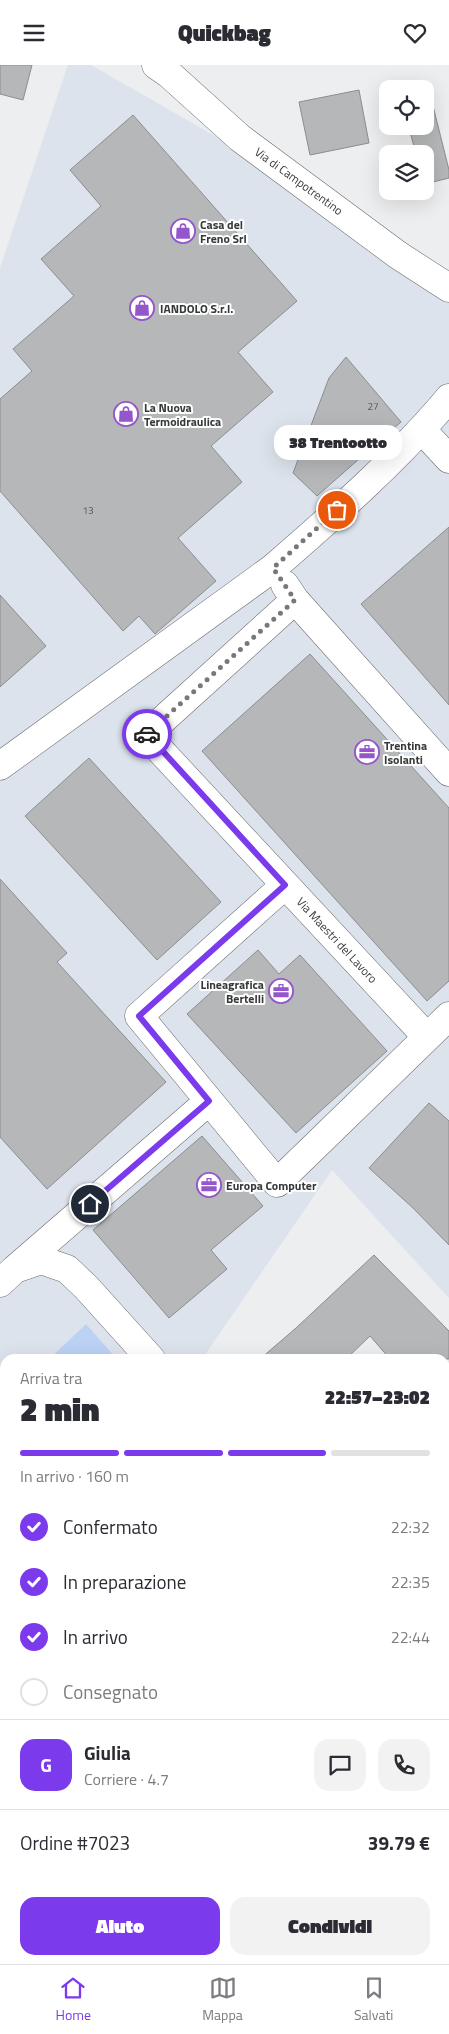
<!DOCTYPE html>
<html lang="it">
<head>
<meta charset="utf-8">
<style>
	:root { --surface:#fff; --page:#f2f2f3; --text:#2b2b33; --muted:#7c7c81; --line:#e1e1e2; --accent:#7c3aed }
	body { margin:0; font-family:"Titillium Web",sans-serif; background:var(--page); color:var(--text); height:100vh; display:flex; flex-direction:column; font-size:19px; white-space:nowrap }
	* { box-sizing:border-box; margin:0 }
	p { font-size:16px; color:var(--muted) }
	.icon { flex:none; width:28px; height:28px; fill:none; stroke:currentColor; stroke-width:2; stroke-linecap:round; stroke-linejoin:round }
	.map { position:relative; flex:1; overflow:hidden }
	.drawer { position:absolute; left:0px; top:1289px; width:450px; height:611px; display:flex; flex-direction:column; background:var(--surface); border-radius:15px 15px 0 0; box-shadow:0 5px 20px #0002 }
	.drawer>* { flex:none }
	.buttons { position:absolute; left:379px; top:15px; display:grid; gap:10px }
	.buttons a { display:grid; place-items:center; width:55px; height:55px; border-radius:10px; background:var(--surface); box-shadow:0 5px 20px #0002; font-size:25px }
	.pin { position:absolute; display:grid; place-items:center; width:42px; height:42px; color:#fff; margin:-21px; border:2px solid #fff; border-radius:50%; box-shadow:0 1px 5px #0007 }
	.courier { position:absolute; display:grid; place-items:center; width:50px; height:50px; margin:-25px; border:4px solid #7c3aed; border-radius:50%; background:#fff; color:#222; box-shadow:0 1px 6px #0007 }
	.bubble { position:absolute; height:35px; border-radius:15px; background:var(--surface); box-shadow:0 5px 20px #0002; font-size:16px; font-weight:800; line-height:35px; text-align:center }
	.summary em { font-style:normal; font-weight:800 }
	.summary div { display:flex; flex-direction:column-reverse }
	.summary { display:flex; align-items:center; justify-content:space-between; height:85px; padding:0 20px }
	h1 { font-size:32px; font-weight:800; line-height:38px }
	.bar { display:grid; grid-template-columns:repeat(4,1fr); gap:8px 5px; align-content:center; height:60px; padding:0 20px }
	.bar i { height:6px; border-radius:4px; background:var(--line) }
	.bar .on { background:var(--accent) }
	.bar p { grid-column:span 4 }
	.line { display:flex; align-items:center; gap:12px; padding:0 20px; border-top:1px solid var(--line) }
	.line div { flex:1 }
	.round { display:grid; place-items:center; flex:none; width:52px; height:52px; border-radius:15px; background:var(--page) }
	ol { padding:0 20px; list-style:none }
	li { display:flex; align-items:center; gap:15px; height:55px }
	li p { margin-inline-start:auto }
	li .icon { padding:5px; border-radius:50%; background:var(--accent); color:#fff; stroke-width:4 }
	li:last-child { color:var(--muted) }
	li i { width:28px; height:28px; border:2px solid var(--line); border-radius:50% }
	.button { display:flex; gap:10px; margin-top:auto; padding:10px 20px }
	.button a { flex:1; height:58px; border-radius:15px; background:var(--accent); color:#fff; font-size:20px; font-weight:800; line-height:58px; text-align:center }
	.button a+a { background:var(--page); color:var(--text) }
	header { display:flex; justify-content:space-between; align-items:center; height:65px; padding:0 20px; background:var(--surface); font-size:22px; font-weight:800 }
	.dock { display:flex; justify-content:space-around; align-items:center; height:70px; border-top:1px solid var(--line); background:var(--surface); font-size:14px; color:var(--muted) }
	.dock a { display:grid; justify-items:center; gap:2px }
	.dock .on { color:var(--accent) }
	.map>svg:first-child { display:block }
	.built { fill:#dde3ec }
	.green { fill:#bbd2f5 }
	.building { fill:#b5b7b9; stroke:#8c8d8f }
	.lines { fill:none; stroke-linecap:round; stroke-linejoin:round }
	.minor-casing { stroke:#696b6d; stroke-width:29 }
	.path { stroke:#9d9ea0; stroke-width:3; stroke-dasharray:4 4; stroke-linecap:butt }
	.minor { stroke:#fff; stroke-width:28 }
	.done { stroke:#767879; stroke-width:5; stroke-dasharray:0 9 }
	.route { stroke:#7c3aed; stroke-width:6 }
	.labels { text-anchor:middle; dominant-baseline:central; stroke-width:4; stroke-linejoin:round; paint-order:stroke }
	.number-label { font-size:10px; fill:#565859 }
	.street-label { font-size:12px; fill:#373839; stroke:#fff }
	.poi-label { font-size:12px; font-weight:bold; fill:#373839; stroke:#fff; text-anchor:start }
</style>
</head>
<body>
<header><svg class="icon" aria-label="menu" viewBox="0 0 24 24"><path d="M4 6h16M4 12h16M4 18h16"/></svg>Quickbag<svg class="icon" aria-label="heart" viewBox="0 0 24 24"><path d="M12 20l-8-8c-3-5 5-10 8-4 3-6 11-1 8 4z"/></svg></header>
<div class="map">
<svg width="449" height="1899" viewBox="0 0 449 1899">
	<rect width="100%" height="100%" fill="#eceef0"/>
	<path class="built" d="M68,0H91L449,205V1233L332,1105L202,1294H117L86,1259L49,1294H5V1336L0,1341V203Z
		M0,1509L5,1514V1895H383L384,1899H0Z"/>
	<path class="green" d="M86,1259L117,1294H49Z
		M5,1336V1514L0,1509V1341Z
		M279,1895H332L334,1899H277Z"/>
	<path class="building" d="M0,0H32L23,35L0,29Z
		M359,25L369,78L310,90L299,37Z
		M433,41L449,105V113L425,119V89H416L409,63L425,61V42Z
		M133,50L297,236L238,287L273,327L211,381L242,417L178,473L216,516L155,569L139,551L123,566L0,426V334L32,306L13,284L74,231L41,194L101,141L70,105Z
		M346,292L401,357L317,431L293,408L329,313Z
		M449,462V640L361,539Z
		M0,530L46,581L0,622Z
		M310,589L449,743V916L427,936L202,686Z
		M89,693L221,837L157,895L25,751Z
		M0,814L67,888L57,897L166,1017L47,1124L0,1072Z
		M258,885L279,909L300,890L387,986L296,1068L187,949Z
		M429,1038L449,1056V1180L413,1143L369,1103Z
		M202,1071L263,1141L211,1185L227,1204L169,1253L93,1165Z
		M374,1190L449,1266V1294H390L370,1271L346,1294H260L296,1263Z"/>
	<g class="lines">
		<defs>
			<path id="minor" d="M156,0L169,9L240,73L398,190L449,223
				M422,365L449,394
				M285,520L295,535L449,707
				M295,535L146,670L426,971
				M0,701L273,503C334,450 397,395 449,333
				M285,820L139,951L277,1118L449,951
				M15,1204L209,1036
				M0,1218L15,1204L41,1195L67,1204L86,1222L151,1294
				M0,1558L5,1564
				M445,1621L449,1626
				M445,1778L449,1774
				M358,1895L359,1899
				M251,1899L252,1895"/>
		</defs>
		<use href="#minor" class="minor-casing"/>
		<path class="path" d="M0,1404L5,1397
			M0,1472L5,1478
			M0,1596L5,1602
			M215,1899L216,1895"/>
		<use href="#minor" class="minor"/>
	</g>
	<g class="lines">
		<path class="done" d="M147,669L295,535L273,503L337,445"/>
		<path class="route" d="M90,1139L209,1036L139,951L285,820L147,669"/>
	</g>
	<defs>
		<symbol id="shop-ring" viewBox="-11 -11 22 22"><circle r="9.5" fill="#fff" stroke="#9556cb" stroke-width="1.5"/><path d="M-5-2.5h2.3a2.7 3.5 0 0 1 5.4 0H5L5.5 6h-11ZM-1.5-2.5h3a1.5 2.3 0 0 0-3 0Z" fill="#9556cb"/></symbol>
		<symbol id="office-ring" viewBox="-11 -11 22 22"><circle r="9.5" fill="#fff" stroke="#9556cb" stroke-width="1.5"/><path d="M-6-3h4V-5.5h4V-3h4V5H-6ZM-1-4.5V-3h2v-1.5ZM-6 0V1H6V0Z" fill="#9556cb"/></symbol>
	</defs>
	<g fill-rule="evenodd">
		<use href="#shop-ring" x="169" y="152" width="28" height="28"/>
		<use href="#shop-ring" x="128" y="229" width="28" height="28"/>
		<use href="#shop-ring" x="112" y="335" width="28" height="28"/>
		<use href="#office-ring" x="353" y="673" width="28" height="28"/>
		<use href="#office-ring" x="267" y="912" width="28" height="28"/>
		<use href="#office-ring" x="195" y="1106" width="28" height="28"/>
	</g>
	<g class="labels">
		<g class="number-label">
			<text x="373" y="341">27</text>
			<text x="88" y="445">13</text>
		</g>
		<g class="street-label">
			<text transform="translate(299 116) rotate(36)">Via di Campotrentino</text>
			<text transform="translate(337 875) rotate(47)">Via Maestri del Lavoro</text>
		</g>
		<g class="poi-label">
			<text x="200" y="159">Casa del<tspan x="200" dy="14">Freno Srl</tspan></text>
			<text x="160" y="243">IANDOLO S.r.l.</text>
			<text x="144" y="342">La Nuova<tspan x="144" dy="14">Termoidraulica</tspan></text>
			<text x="384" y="680">Trentina<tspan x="384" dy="14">Isolanti</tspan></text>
			<text x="264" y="919" text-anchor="end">Lineagrafica<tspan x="264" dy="14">Bertelli</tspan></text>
			<text x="226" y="1120">Europa Computer</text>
		</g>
	</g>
</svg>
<div class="buttons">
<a><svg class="icon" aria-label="locate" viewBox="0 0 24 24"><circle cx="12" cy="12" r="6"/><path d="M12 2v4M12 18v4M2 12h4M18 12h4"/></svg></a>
<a><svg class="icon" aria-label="layers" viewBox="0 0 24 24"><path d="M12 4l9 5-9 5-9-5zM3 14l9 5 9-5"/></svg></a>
</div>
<div class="pin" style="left:337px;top:445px;background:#ea580c"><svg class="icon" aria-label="bag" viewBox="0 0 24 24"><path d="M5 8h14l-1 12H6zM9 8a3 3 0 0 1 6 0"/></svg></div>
<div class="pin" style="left:90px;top:1139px;background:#1f2937"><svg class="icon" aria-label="home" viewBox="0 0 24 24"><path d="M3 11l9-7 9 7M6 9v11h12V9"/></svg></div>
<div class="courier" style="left:147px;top:669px"><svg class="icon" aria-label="car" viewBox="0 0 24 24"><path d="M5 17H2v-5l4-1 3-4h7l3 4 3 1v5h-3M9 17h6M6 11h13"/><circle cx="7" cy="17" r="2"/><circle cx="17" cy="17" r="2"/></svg></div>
<div class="bubble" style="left:274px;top:360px;width:128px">38 Trentootto</div>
<section class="drawer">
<div class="summary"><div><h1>2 min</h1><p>Arriva tra</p></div><em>22:57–23:02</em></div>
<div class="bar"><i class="on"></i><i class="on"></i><i class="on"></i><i></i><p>In arrivo · 160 m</p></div>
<ol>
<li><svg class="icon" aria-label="check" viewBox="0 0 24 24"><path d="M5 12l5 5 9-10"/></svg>Confermato<p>22:32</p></li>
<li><svg class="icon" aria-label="check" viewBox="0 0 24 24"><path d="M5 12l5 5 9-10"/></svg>In preparazione<p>22:35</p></li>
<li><svg class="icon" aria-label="check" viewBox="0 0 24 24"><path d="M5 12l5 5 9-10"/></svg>In arrivo<p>22:44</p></li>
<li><i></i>Consegnato</li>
</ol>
<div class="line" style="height:90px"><b class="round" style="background:var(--accent);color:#fff">G</b><div><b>Giulia</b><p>Corriere · 4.7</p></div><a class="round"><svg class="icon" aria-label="chat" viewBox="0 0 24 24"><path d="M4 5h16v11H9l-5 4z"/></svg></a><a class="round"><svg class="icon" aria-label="phone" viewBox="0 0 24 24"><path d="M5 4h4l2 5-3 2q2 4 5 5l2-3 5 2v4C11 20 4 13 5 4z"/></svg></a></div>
<div class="line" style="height:65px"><div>Ordine #7023</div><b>39.79 €</b></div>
<div class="button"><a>Aiuto</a><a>Condividi</a></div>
</section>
</div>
<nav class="dock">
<a class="on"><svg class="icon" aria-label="home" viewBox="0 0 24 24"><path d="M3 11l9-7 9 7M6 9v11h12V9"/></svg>Home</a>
<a><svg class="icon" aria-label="map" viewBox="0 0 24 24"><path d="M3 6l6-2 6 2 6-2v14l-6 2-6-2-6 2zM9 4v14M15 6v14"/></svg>Mappa</a>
<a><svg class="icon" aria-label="saved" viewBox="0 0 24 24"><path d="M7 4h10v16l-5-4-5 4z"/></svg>Salvati</a>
</nav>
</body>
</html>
